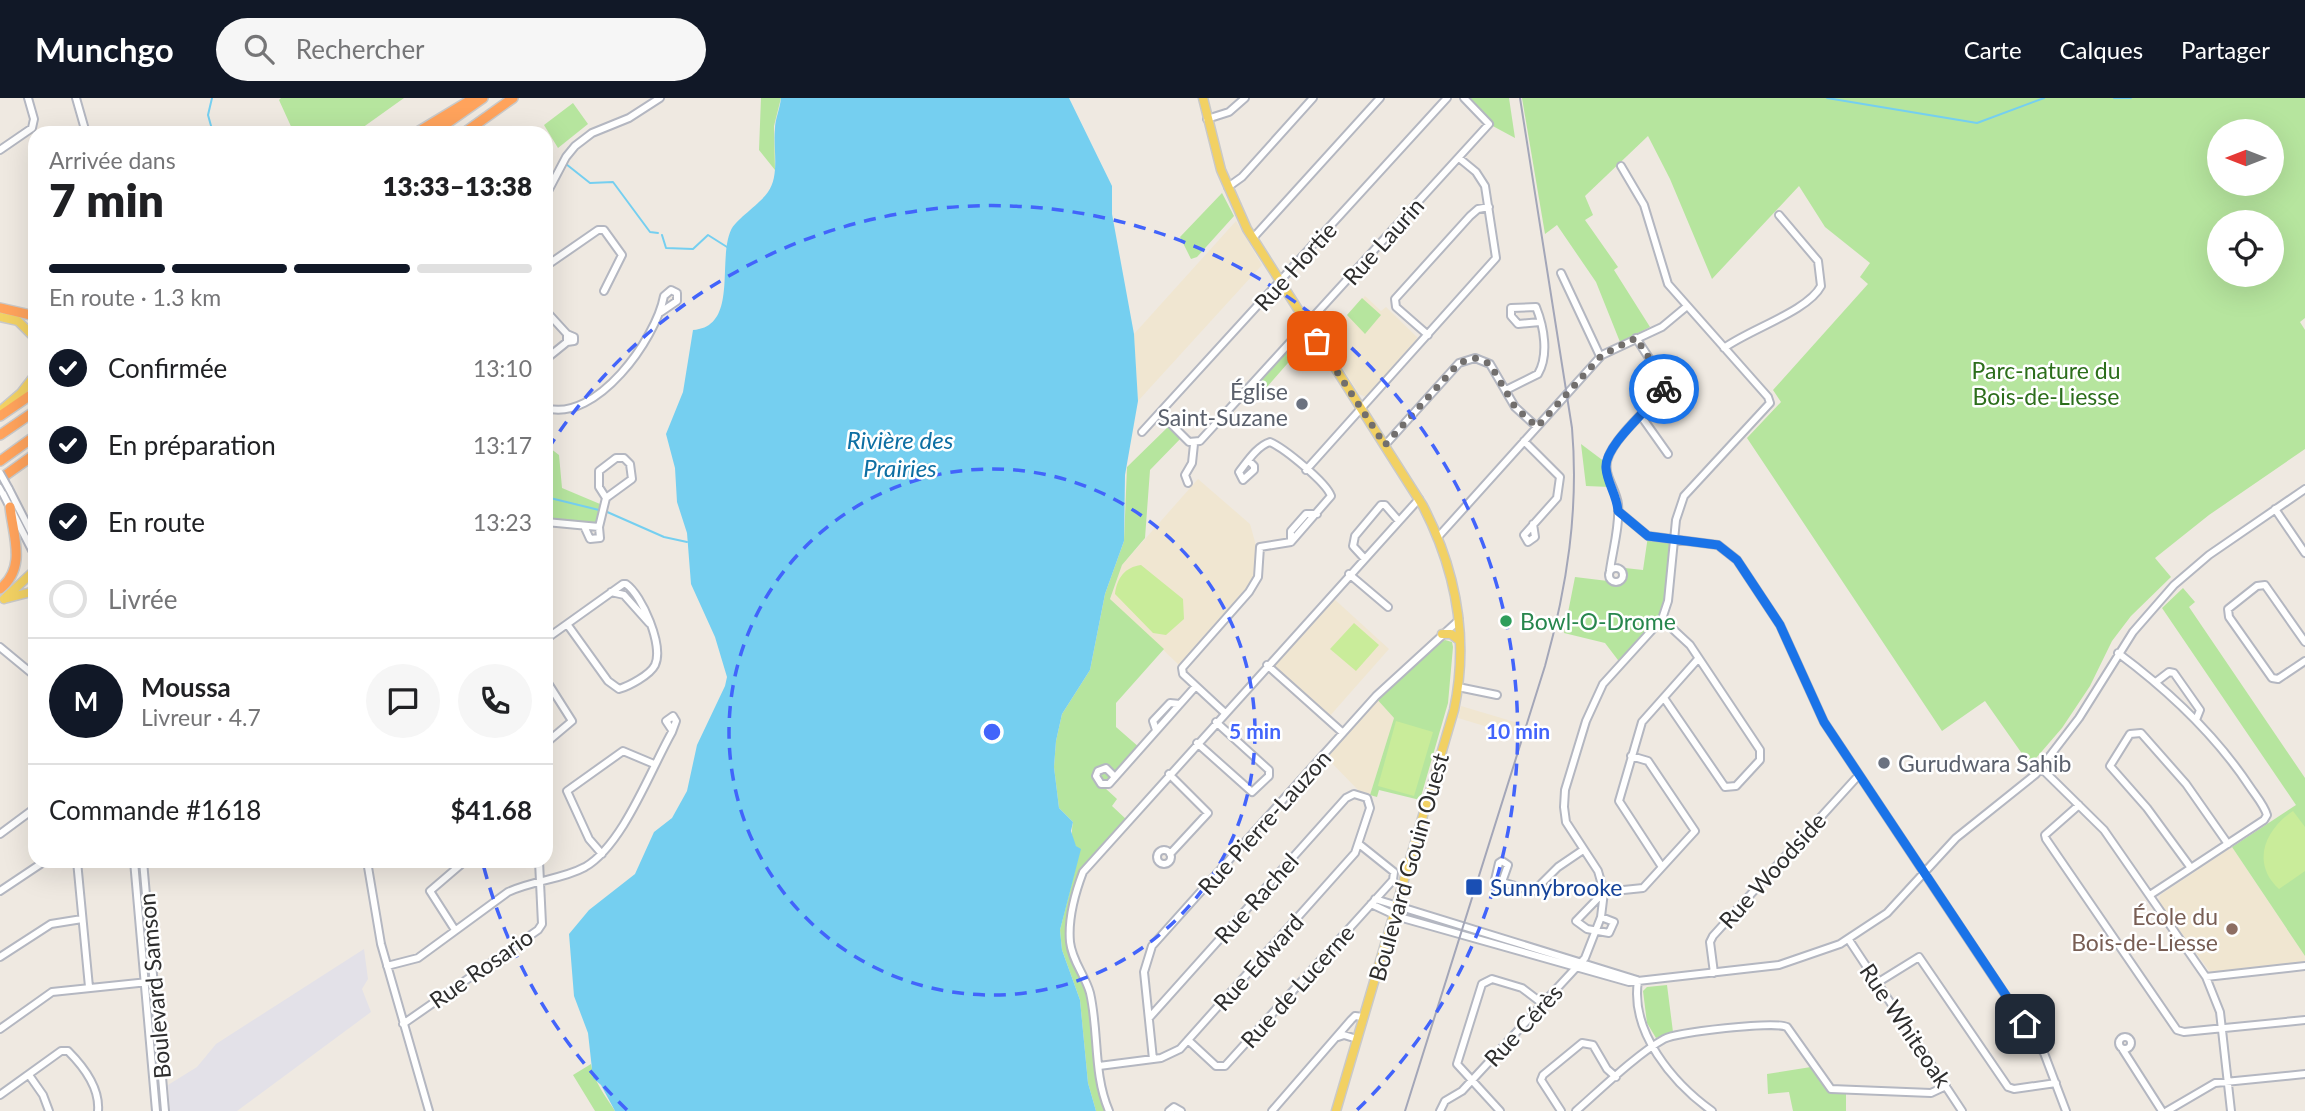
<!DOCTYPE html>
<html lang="fr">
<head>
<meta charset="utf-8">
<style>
	:root { --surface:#fff; --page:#f6f6f6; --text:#202124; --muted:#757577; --line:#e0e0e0; --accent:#111827 }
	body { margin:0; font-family:Lato,sans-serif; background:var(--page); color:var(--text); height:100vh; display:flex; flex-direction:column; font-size:26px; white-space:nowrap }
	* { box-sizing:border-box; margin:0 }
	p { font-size:23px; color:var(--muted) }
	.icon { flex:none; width:38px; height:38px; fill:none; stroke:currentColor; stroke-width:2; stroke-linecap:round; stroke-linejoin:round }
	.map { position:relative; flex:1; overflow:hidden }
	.sheet { position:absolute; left:28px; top:28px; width:525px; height:742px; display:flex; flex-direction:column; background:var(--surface); border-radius:21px; box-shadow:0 7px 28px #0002 }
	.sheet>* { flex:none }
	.needle { width:46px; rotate:270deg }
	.tools { position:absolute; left:2207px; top:21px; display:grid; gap:14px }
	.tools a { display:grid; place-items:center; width:77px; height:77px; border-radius:50%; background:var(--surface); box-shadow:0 7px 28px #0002; font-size:35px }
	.pin { position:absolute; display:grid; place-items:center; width:60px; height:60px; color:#fff; margin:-30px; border-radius:14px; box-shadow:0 4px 10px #0006 }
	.courier { position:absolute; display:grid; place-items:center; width:70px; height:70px; margin:-35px; border:5px solid #1a73e8; border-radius:50%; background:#fff; color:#222; box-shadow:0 2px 9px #0007 }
	.summary em { font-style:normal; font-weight:800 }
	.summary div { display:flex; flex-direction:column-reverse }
	.summary { display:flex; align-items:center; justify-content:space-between; height:119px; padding:0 21px }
	h1 { font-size:46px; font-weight:800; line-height:52px }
	.bar { display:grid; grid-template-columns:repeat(4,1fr); gap:10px 7px; align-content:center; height:84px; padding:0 21px }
	.bar i { height:9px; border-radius:5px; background:var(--line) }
	.bar .on { background:var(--accent) }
	.bar p { grid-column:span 4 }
	.line { display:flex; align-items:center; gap:18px; padding:0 21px; border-top:2px solid var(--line) }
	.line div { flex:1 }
	.round { display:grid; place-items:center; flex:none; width:74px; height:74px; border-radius:37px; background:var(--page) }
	ol { padding:0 21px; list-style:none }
	li { display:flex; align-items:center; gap:21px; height:77px }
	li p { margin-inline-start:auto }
	li .icon { padding:7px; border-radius:50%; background:var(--accent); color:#fff; stroke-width:4 }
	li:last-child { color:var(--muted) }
	li i { width:38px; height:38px; border:4px solid var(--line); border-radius:50% }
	header { display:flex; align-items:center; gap:42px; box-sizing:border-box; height:98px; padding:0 35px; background:var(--accent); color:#fff }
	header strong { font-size:33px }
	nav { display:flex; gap:38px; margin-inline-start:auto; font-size:24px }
	.search { width:490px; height:63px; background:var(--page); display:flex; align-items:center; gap:18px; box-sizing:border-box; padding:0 24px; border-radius:38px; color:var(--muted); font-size:26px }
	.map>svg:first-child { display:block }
	.industrial { fill:#e3e1e8 }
	.education { fill:#f0e6d1 }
	.green { fill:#b6e59e; fill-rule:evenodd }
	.pitch { fill:#c9ec9a }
	.water { fill:#75cff0 }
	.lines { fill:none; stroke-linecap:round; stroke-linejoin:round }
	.stream { stroke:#75cff0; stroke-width:2 }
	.minor-casing { stroke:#b4b7c1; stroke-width:10 }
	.major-casing { stroke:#c9c9c9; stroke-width:11 }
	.highway-casing { stroke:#c9c9c9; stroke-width:12 }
	.minor { stroke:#fff; stroke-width:6 }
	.major { stroke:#f2d163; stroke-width:8 }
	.highway { stroke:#ffa35c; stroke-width:9 }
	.tram { stroke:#a3a6b8; stroke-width:2 }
	.minor-bridge-casing { stroke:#b4b7c1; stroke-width:10; stroke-linecap:butt }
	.minor-bridge { stroke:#fff; stroke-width:6 }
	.done { stroke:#726f6d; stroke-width:7; stroke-dasharray:0 12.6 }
	.route { stroke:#1a73e8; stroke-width:9 }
	.ring { fill:none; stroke:#4264fb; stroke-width:3.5; stroke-dasharray:12 9 }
	.worship-dot { fill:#6b7280; stroke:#fff; stroke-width:2.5 }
	.leisure-dot { fill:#2e9e5b; stroke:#fff; stroke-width:2.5 }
	.transit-dot { fill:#1a4fb4; stroke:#fff; stroke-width:2.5 }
	.education-dot { fill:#8d6e63; stroke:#fff; stroke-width:2.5 }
	.labels { text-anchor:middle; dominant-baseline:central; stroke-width:5; stroke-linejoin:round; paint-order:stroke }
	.street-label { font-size:23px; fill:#2e2e2e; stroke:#fff }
	.park-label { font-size:23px; fill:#2c6e1b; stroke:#fff }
	.worship-label { font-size:23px; fill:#5b616d; stroke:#fff; text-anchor:end }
	.leisure-label { font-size:23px; fill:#27864d; stroke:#fff; text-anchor:start }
	.transit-label { font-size:23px; fill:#164399; stroke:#fff; text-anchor:start }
	.education-label { font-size:23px; fill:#785e54; stroke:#fff; text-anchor:end }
	.water-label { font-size:24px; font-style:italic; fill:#0d6fa3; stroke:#fff }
	.centre { fill:#4264fb; stroke:#fff; stroke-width:3.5 }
	.ring-label { font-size:21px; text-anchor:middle; font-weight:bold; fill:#4264fb; stroke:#fff; stroke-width:5; stroke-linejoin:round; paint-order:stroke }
</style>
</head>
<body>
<header>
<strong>Munchgo</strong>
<div class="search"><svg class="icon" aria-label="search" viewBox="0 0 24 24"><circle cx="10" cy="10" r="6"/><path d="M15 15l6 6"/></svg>Rechercher</div>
<nav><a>Carte</a><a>Calques</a><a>Partager</a></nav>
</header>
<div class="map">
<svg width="2305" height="1013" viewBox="0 0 2305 1013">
	<rect width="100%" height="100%" fill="#efe9e1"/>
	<path class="industrial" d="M364,851L368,881L362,891L371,914L237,1013H170L168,987L197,969L216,946Z"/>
	<path class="education" d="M1236,123L1262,167L1138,303L1134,236Z
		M1365,198L1381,213L1386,209L1418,240L1366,299L1359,296L1325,242Z
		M1198,381L1250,426L1257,451L1256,475L1251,489L1179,567L1110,501L1122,467Z
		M1332,499L1389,551L1328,620L1270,568Z
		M1375,599L1394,620L1370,697L1358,692L1326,659Z
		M1461,608L1518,625L1514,637L1458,620Z
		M2232,749L2305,858V864L2210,874L2159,804L2160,797Z"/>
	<path class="green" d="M281,0H404L355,35H294L279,2Z
		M761,0H781L774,28L775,72L759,52Z
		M1464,0H1509L1515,40L1489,26Z
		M1522,0H2305V220L2300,224L2305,232V351L2209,417L2155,460L2171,479L2131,518L2112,543L2090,588L2062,630L2030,667L1985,603L1942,633L1747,340L1781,304L1773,292L1868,186L1860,179L1870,165L1825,129L1799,88L1712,181L1670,81L1648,38L1585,98L1593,117L1585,122L1618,169L1614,172L1650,229L1620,244L1596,184L1557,127L1545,136ZM2219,33H2272V86H2219ZM2219,124H2272V177H2219Z
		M573,5L588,26L558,50L544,27Z
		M1222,95L1234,118L1197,159L1191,161L1180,139Z
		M1362,200L1381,217L1365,236L1347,217Z
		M1304,234L1308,242L1259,298L1252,292Z
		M1171,326L1183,338L1150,372L1145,440L1122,467L1110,501L1164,551L1116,605V629L1140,650L1105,690L1117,701L1112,708L1127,722L1079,778L1069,849L1087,891L1107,1013H1096L1088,985L1080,902L1062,852L1060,832L1080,752C1071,746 1071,734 1073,724L1059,710L1054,669L1056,643L1062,616L1090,572L1105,496L1124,443L1127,369Z
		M1581,346L1605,364L1604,376L1610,389L1586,388Z
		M546,347L559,357L562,390L600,406L596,425L546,421Z
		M1648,438L1674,443L1668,503L1662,521L1621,566L1605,545L1564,535L1575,479L1616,484L1623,479L1625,470L1643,472Z
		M2183,490L2195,504L2189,509L2305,680V858L2232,749L2296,707L2162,510Z
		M1445,542L1452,544L1453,549L1448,605L1420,702L1379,692L1377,699L1370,697L1394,620L1375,599L1416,561Z
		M1667,887L1673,934L1656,940L1647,925L1643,893L1647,889Z
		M591,966C593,982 606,999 615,1013H595L573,977Z
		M1811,969L1828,993L1846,996V1013H1793L1789,994L1768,996L1767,976Z"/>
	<path class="pitch" d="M1141,467L1183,501L1184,521L1166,537L1153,535L1115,496C1117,480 1125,469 1141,467Z
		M1354,525L1379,547L1356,573L1330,551Z
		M1396,623L1433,634L1414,698L1378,688Z
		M2293,713L2305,729V773L2279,791C2250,764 2266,731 2293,713Z"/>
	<path class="water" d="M781,0H1069L1112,88V116L1134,236L1138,303L1125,377L1124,443L1105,496L1090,572L1062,616L1056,643L1054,669L1059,710L1073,724L1071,733L1076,748L1081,751L1060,832L1062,852L1080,902L1088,985L1096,1013H615L601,987L593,980L588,935L574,898L569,836L589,812L635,776L654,734L672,720L687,693L697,647L725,588L727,579L715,539L691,486L687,435L677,404L675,370L666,336L683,294L693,232C739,229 717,162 731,132C736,121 759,107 768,94C780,77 773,51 775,31C775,21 780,11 781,0Z"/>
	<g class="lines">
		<path class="stream" d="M212,0L208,17L213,35
			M1827,0L1977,25L2044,0
			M2114,0H2131
			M566,66L590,85L613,84L650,134L658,135
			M662,137L666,150L693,151L708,137L727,149
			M546,399L599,412
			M605,413L664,439L687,444"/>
		<defs>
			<path id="minor" d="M76,0L86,35
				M1207,21L1229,14L1245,0
				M0,52L32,30L34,21L28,0
				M1228,89L1242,79L1313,0
				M546,97L566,59L575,48L592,35L629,20L660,0
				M1253,140L1380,0
				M546,168L598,132H604L622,157L604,193
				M1561,175L1600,258
				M546,213L567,236V244L546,261
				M567,236L574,239V243L567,244
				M1428,237L1396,209L1395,201L1470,118L1478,111L1489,109
				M1724,250C1750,231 1808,213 1821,188L1818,163L1779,117
				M1506,292L1538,276C1549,257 1544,229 1536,209L1511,210V218L1518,226L1540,224
				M546,310C596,325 656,241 664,198L671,192L677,195V203L661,214
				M1160,315L1189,344L1200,343L1489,26L1464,0
				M1641,318L1668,356
				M1142,334L1447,0
				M1524,343L1560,379L1557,400L1524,437L1528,444L1535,439L1533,426
				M1385,347L1459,265L1475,260L1490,266L1515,309L1537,329
				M616,360H624L630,366L632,381L606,400L599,389V373Z
				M1306,372L1496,160L1485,88L1476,74L1459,60
				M1188,385L1185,377L1192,365L1194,346
				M0,390L35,458
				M9,391L35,442
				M2275,411L2305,455
				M1618,413L1648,438L1718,447L1737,462L1780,527L1824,624L2044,955L2066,1013
				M546,424L599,429
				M584,428L590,441L600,440L599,429L606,400
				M1438,439L1602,257L1662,229L1686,209
				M1291,444V433L1306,416H1317
				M1364,460L1353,448L1355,438L1381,407H1385L1398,422
				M1609 477a7 7 0 1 1 14 0a7 7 0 1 1-14 0Z
				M1610,472C1613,451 1620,427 1618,406C1616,390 1602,376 1608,360C1615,339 1649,310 1664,292L1666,286L1636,240
				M1349,476L1388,509
				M611,494L624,497L649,525
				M1662,521L1690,547L1760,652V662L1736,688L1725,689L1664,600
				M546,541L623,486H626C642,497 664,548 655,567C650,577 629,588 619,591L608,583L567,526
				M2305,544L2265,487L2257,488L2228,511L2229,519L2272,580L2278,581L2305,563
				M0,549L35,578
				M2118,555C2169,593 2215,636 2250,689C2256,698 2264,707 2267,717L2264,722L2150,797
				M1267,567L1343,635
				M546,582L572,623L546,645
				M2156,584L2169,574L2174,575L2200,612L2196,622
				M1458,589L1497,597
				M1225,615L1183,576L1182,570L1249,494L1258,479L1260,449L1291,444L1331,398C1326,384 1284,350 1270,344C1257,348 1247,364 1239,374L1243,382L1254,372V368L1249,363
				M1156,632L1153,623L1170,605L1180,606
				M1197,645L1252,694L1269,678V672L1216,624
				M2038,667L2104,732L2206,879L2220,914L2231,1013
				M1169,676L1208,715L1170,756
				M1114,678L1106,670L1098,673L1096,678L1101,686H1109L1196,588
				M2079,707L2045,737L2046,741L2177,932L2184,934L2305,922
				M0,736L35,710
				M1157 759a7 7 0 1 1 14 0a7 7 0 1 1-14 0Z
				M602,756L589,741L567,693L623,653L654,666
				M77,763L89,889
				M134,763L156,1013
				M143,763L165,1013
				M367,763L381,846L429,1013
				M1662,769L1619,703L1642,624L1698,561
				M2191,770L2147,710L2110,668L2130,636L2141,635L2186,686L2228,746
				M1502,784L1508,767L1502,763L1499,765L1495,782L1529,792L1534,793L1558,769L1583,752
				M0,793L45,763
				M1604,794L1643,790L1695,733L1648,663L1631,658
				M1375,801L1637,882
				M1371,806L1399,819L1629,884L1779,867L1840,846L1887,815L1956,740L2036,676L2079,620L2133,534L2174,487L2209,457L2305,391
				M1601,819L1614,824L1609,835L1587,831L1576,823L1604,794
				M455,832L430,793L465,763
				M1849,842L1962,1013
				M0,859L51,826L82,821
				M387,868L418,860L508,794C533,782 561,782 585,769C623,747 650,673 672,634L676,623L673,618L666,623L672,632
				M1714,875L1710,844L1713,838L1858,678
				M2206,879L2305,868
				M1638,883C1630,934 1673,985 1712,1013
				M1877,885L1919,859L2008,989L2014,991L2056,985
				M403,926L538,832L542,826L539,763
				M0,931L52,894L148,884
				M2119 945a6 6 0 1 1 12 0a6 6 0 1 1-12 0Z
				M1338,939L1344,937L1357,941
				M1188,942L1216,968H1225L1393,782L1394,774L1359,746
				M2123,952L2162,1013
				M1153,961L1144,874L1152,848L1376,598L1459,522
				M1099,968L1161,960L1180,951L1355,755L1370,710L1367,700L1354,696L1346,700L1149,920
				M29,977L43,997L49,1013
				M0,997L61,953H68C84,969 100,990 98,1013
				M1109,1013C1093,976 1099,934 1090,895C1085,877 1072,863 1070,844C1068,822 1075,795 1083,774L1419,401
				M1169,1013L1174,1009L1181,1013
				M1272,1013L1351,922L1355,918L1363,919
				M1440,1013L1445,1003L1462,993L1585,860L1601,819L1604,794L1598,773L1566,724L1564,709L1565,692L1586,623L1603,586L1662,521L1668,503L1676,422L1684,398L1770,305L1768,299L1668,186L1644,107L1621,68
				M1500,1013L1457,966L1482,886L1492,881L1522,890L1543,906
				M1561,1013L1541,982L1543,977L1582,945L1593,947L1607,971L1616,979
				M1576,1013C1600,992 1637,956 1664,941C1676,934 1775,923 1787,929L1831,991L1931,995L1946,988
				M2167,1013L2215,985L2305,976"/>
			<path id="major" d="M1203,0L1221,72L1247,131L1423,408C1456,472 1469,541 1454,612L1336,1013
				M0,219L18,223L35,240
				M0,313L21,295L35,277
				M4,501L35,472
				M4,501L35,493
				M1442,536H1451L1460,543"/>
			<path id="highway" d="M416,35L474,0
				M433,35L483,0
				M464,35L513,0
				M0,210L35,218
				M0,318L35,294
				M0,337L35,313
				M0,363L35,338
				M0,381L35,356
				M0,491C27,469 13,438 10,409"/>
		</defs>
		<use href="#minor" class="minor-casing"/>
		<use href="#major" class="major-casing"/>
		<use href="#highway" class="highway-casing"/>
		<use href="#minor" class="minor"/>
		<use href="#major" class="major"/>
		<use href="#highway" class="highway"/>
		<path class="tram" d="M1405,1013L1545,568C1567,489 1579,412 1572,330L1520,0"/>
		<defs>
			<path id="minor-bridge" d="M0,375L9,391"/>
		</defs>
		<use href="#minor-bridge" class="minor-bridge-casing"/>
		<use href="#minor-bridge" class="minor-bridge"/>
	</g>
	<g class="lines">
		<path class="done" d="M1317,243L1385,347L1459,265L1475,260L1490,266L1515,309L1537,329L1602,257L1636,240L1666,286L1664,291"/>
		<path class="route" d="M1664,291C1651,310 1604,347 1606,370C1607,385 1617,397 1618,413L1648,438L1718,447L1737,462L1780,527L1824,624L2025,926"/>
	</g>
	<g class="ring">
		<circle cx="992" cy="634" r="263"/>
		<path d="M627 1012A526 526 0 0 1 483 766M548 351A526 526 0 1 1 1357 1012"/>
	</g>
	<g class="worship-dot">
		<circle cx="1302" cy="306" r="7"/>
		<circle cx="1884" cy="665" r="7"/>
	</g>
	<circle class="leisure-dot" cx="1506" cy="523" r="7"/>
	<rect class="transit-dot" x="1465" y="780" width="18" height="18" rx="3.5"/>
	<circle class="education-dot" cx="2232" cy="831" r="7"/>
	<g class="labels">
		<g class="street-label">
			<text transform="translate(1383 143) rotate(-48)">Rue Laurin</text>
			<text transform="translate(1295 168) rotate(-48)">Rue Hortie</text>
			<text transform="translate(1264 724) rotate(-48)">Rue Pierre-Lauzon</text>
			<text transform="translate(1408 769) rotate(-74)">Boulevard Gouin Ouest</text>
			<text transform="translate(1772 772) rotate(-48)">Rue Woodside</text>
			<text transform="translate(1256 800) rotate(-48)">Rue Rachel</text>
			<text transform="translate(1258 864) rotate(-48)">Rue Edward</text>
			<text transform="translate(481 870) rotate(-35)">Rue Rosario</text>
			<text transform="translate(154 888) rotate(-95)">Boulevard Samson</text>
			<text transform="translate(1297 888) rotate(-48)">Rue de Lucerne</text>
			<text transform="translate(1523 927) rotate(-47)">Rue Cérès</text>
			<text transform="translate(1906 927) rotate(56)">Rue Whiteoak</text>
		</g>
		<g class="park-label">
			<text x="2046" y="272">Parc-nature du<tspan x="2046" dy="26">Bois-de-Liesse</tspan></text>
		</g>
		<g class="worship-label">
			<text x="1288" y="293">Église<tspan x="1288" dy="26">Saint-Suzane</tspan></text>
			<text x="1898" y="665" text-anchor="start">Gurudwara Sahib</text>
		</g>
		<g class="leisure-label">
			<text x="1520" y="523">Bowl-O-Drome</text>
		</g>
		<g class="transit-label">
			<text x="1490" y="789">Sunnybrooke</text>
		</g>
		<g class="education-label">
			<text x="2218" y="818">École du<tspan x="2218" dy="26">Bois-de-Liesse</tspan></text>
		</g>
		<g class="water-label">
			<text x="900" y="341">Rivière des<tspan x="900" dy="28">Prairies</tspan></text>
		</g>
	</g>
	<circle cx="992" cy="634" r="10" class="centre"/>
	<g class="ring-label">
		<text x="1255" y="641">5 min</text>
		<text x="1518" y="641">10 min</text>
	</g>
</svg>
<div class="tools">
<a><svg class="needle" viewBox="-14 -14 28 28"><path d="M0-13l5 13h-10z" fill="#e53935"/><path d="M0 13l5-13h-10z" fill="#757577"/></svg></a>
<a><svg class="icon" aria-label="locate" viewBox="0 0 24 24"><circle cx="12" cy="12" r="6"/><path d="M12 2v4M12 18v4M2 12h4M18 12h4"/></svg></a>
</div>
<div class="pin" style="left:1317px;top:243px;background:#ea580c"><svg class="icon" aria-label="bag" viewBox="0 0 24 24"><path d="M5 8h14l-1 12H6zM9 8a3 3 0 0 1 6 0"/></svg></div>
<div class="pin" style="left:2025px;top:926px;background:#1f2937"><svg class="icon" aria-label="home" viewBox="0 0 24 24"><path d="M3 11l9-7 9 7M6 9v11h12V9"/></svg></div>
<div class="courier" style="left:1664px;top:291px"><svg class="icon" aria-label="bike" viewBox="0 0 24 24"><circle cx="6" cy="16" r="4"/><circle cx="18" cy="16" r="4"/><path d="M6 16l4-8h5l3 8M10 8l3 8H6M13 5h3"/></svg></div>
<section class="sheet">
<div class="summary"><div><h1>7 min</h1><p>Arrivée dans</p></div><em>13:33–13:38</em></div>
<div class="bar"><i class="on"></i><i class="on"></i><i class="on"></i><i></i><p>En route · 1.3 km</p></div>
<ol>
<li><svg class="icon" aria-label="check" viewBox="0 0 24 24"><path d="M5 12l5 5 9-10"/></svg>Confirmée<p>13:10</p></li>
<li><svg class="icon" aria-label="check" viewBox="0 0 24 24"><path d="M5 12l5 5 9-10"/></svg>En préparation<p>13:17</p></li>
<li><svg class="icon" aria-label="check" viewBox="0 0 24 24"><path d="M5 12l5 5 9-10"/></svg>En route<p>13:23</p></li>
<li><i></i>Livrée</li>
</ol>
<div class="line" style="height:126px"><b class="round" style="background:var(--accent);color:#fff">M</b><div><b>Moussa</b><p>Livreur · 4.7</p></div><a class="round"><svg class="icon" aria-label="chat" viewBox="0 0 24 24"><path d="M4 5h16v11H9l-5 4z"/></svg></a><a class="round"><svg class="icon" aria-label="phone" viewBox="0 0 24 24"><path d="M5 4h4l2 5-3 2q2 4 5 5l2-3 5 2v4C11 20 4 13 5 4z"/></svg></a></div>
<div class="line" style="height:91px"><div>Commande #1618</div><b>$41.68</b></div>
</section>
</div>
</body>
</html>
